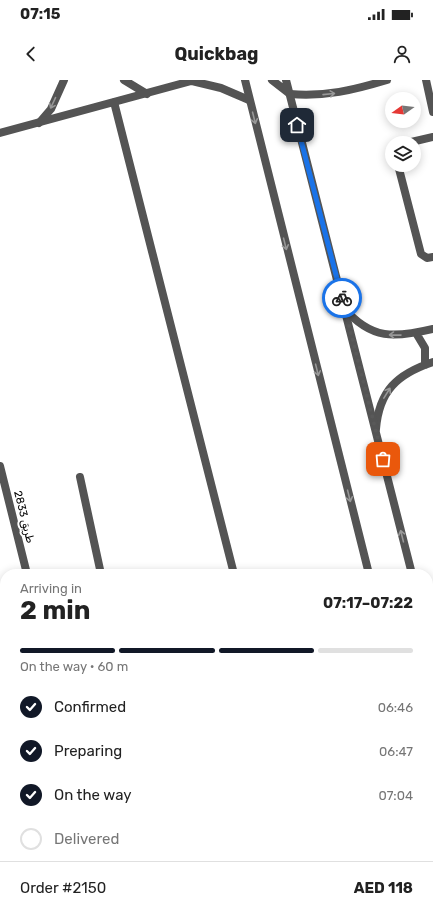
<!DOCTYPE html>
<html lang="en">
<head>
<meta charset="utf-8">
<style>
	:root { --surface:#fff; --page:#f6f6f6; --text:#222; --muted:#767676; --line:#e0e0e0; --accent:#111827 }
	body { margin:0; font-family:Rubik,Vazirmatn,sans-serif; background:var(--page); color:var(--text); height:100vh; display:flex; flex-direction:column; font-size:15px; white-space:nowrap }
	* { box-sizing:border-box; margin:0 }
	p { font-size:13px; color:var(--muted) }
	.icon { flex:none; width:22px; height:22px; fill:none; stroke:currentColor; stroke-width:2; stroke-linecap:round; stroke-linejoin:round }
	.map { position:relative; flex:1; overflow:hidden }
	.drawer { position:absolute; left:0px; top:489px; width:433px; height:352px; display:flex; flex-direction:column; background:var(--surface); border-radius:16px 16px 0 0; box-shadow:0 2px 10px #0003 }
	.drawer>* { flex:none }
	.needle { width:26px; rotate:256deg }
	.buttons { position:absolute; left:385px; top:12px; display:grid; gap:8px }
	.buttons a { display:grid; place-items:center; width:36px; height:36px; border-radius:50%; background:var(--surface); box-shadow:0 2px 10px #0003; font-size:20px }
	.pin { position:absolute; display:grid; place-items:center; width:34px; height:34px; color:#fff; margin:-17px; border-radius:8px; box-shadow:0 2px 6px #0006 }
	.courier { position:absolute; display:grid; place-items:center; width:40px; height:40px; margin:-20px; border:3px solid #1a73e8; border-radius:50%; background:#fff; color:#222; box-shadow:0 1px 5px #0007 }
	.summary em { font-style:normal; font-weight:700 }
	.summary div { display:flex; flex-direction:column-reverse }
	.summary { display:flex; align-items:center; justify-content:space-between; height:68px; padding:0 20px }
	h1 { font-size:26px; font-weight:700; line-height:30px }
	.bar { display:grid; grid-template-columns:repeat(4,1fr); gap:6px 4px; align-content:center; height:48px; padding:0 20px }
	.bar i { height:5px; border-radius:3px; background:var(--line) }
	.bar .current { background:var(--accent) }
	.bar p { grid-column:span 4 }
	.line { display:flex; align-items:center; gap:10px; padding:0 20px; border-top:1px solid var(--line) }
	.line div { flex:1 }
	ol { padding:0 20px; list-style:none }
	li { display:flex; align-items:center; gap:12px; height:44px }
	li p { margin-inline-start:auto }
	li .icon { padding:4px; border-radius:50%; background:var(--accent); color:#fff; stroke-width:4 }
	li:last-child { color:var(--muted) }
	li i { width:22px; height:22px; border:2px solid var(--line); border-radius:50% }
	.status { display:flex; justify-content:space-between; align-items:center; height:28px; padding:0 20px; background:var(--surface); direction:ltr }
	.status svg { height:11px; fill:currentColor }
	header { display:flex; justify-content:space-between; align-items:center; height:52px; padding:0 20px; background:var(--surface); font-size:18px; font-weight:700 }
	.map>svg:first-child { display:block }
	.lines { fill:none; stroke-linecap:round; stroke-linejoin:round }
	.service { stroke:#545454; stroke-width:8 }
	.minor { stroke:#545454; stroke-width:8 }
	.tertiary { stroke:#545454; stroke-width:8 }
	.oneway { stroke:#989898 }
	.done { stroke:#595959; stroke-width:4; stroke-dasharray:0 7.2 }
	.route { stroke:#1a73e8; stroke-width:5 }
	.labels { text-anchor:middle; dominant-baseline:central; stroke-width:4; stroke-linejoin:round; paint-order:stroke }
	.street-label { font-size:11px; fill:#000; stroke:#fff }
</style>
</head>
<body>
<div class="status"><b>07:15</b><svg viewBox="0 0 49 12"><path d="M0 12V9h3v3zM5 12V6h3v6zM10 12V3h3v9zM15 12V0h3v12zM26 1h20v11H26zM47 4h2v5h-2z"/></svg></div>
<header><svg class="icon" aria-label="back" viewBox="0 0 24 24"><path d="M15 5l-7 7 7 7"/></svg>Quickbag<svg class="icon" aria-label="person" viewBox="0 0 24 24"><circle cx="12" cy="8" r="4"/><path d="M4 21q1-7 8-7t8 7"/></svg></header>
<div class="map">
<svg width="433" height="841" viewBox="0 0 433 841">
	<rect width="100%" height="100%" fill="#fff"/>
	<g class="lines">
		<path class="service" d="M124,0L147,14
			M426,0L433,32
			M290,14C325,17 354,10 387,0
			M39,43L51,29L64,0
			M407,63L433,57
			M398,85L421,174L427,178L433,177
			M344,228C371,260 395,258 433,249
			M416,253L425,268V285
			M376,349C379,311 397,294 433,282
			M80,397L101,494
			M0,533L5,532
			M18,836L19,841"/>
		<path class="minor" d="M192,1L221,8L249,20
			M114,22L234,494
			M0,53L195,0
			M0,386L27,494
			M0,701L5,700
			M114,836L115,841
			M321,836L322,841
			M218,841L237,836"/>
		<path class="tertiary" d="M245,0L369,494
			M272,0L290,14
			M286,0L412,494
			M428,558L433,577
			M428,660L433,678
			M428,722L433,740"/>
	</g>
	<defs><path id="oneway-shaft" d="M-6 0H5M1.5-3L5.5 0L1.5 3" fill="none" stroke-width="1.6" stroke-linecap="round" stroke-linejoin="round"/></defs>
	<g class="oneway">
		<use href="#oneway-shaft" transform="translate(329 14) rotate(-6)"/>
		<use href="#oneway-shaft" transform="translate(53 23) rotate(115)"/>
		<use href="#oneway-shaft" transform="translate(254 38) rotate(76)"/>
		<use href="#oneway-shaft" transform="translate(285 164) rotate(76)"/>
		<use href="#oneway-shaft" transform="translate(395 255) rotate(-179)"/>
		<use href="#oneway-shaft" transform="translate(317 290) rotate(76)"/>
		<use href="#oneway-shaft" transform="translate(387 313) rotate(-58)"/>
		<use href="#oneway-shaft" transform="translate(349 416) rotate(76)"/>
		<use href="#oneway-shaft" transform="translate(402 456) rotate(-104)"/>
	</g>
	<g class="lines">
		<path class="done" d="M342,218L383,379"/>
		<path class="route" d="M297,45L342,218"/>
	</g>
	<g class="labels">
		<g class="street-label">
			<text transform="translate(24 437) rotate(76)">طريق 2833</text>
		</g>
	</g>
</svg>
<div class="buttons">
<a><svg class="needle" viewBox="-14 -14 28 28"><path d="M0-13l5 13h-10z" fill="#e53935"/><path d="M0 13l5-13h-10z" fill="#767676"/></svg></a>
<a><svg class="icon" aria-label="layers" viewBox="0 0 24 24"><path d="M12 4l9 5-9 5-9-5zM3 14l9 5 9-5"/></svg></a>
</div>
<div class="pin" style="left:383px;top:379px;background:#ea580c"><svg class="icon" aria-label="bag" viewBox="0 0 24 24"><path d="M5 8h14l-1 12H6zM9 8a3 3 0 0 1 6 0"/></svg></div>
<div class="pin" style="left:297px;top:45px;background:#1f2937"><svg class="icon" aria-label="home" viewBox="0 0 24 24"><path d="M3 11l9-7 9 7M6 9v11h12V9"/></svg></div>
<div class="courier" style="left:342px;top:218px"><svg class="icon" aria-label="bike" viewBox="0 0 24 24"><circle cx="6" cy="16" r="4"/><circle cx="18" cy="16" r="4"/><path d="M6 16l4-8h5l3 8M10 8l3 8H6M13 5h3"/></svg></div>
<section class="drawer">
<div class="summary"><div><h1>2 min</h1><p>Arriving in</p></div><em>07:17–07:22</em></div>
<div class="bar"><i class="current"></i><i class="current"></i><i class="current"></i><i></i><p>On the way · 60 m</p></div>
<ol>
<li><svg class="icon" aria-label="check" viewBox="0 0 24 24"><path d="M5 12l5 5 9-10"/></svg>Confirmed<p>06:46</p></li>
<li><svg class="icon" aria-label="check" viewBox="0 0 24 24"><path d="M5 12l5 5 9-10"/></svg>Preparing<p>06:47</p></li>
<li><svg class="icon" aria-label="check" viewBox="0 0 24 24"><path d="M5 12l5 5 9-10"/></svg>On the way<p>07:04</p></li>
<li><i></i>Delivered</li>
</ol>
<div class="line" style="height:52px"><div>Order #2150</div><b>AED 118</b></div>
</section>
</div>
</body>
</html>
